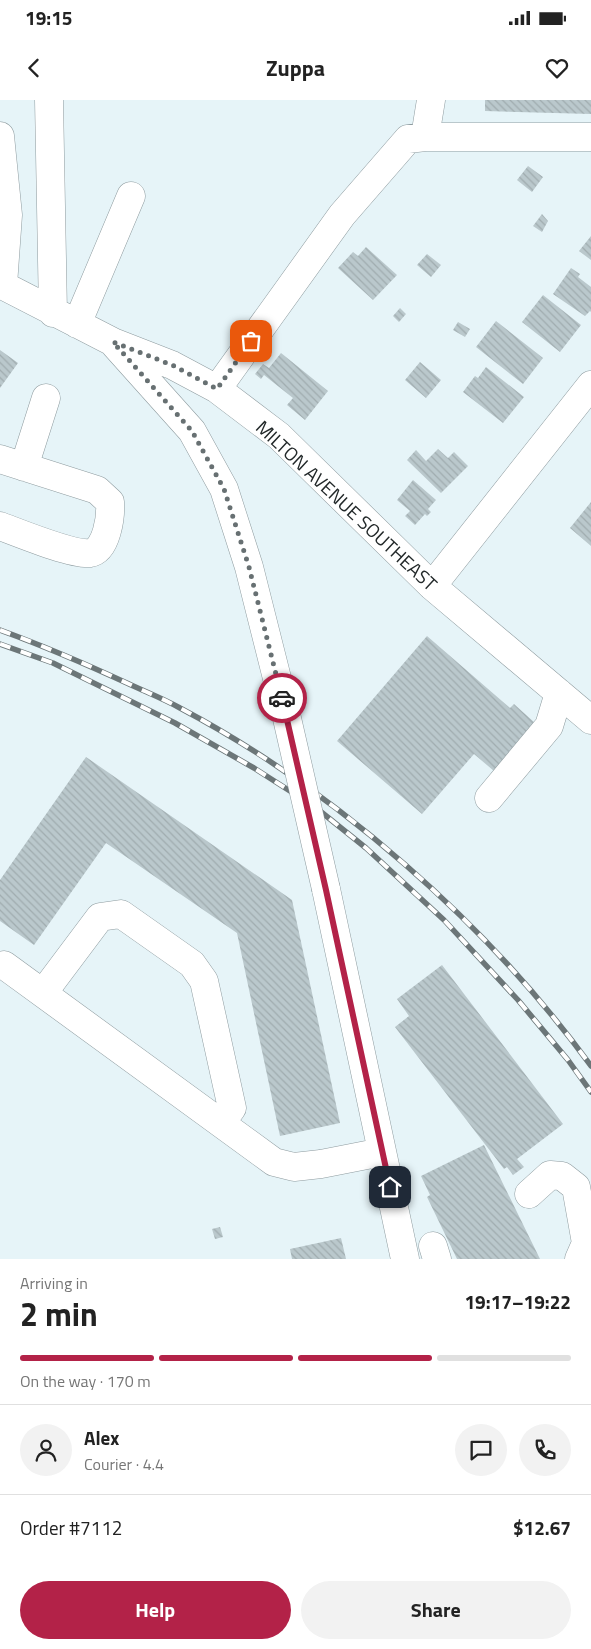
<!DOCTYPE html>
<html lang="en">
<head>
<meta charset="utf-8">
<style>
	:root { --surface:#fff; --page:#f2f2f2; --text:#222; --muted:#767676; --line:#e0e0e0; --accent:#b32248 }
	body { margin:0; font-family:"Titillium Web",sans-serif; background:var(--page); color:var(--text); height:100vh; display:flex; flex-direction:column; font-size:19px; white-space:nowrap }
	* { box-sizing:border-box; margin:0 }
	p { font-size:16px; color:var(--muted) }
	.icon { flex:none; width:28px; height:28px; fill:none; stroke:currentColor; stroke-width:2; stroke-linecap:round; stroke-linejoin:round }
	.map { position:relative; height:1159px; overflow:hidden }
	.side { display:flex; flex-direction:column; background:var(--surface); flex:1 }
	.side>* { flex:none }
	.pin { position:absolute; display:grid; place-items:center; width:42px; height:42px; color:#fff; margin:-21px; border-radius:10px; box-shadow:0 2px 8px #0006 }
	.courier { position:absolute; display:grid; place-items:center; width:50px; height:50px; margin:-25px; border:4px solid #b32248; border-radius:50%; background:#fff; color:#222; box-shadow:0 1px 6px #0007 }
	.headline em { font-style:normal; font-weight:700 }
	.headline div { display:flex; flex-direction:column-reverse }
	.headline { display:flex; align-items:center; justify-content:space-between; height:85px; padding:0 20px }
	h1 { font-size:32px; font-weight:700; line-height:38px }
	.bar { display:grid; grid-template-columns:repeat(4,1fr); gap:8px 5px; align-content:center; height:60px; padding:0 20px }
	.bar i { height:6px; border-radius:4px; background:var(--line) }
	.bar .active { background:var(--accent) }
	.bar p { grid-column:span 4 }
	.line { display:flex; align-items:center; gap:12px; padding:0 20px; border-top:1px solid var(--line) }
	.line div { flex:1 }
	.round { display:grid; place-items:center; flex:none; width:52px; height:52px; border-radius:26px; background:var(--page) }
	.cta { display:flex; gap:10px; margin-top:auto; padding:10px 20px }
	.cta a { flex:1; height:58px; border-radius:30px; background:var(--accent); color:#fff; font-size:20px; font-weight:700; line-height:58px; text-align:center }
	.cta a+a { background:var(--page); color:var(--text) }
	.status { display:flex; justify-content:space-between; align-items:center; height:35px; padding:0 25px; background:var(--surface); direction:ltr }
	.status svg { height:14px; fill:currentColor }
	header { display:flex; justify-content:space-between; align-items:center; height:65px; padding:0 20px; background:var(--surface); font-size:22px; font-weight:700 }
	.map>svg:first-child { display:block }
	.building { fill:url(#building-back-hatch) }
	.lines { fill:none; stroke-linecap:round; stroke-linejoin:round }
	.minor-casing { stroke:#8e9b9f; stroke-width:29 }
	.minor { stroke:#fff; stroke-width:28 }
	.rail-casing { stroke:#6c7678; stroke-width:5.5 }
	.rail { stroke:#fff; stroke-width:4; stroke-dasharray:11; stroke-linecap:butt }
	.minor-bridge-casing { stroke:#8e9b9f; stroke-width:29; stroke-linecap:butt }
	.minor-bridge { stroke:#fff; stroke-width:28 }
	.done { stroke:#677072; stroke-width:5; stroke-dasharray:0 9 }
	.route { stroke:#b32248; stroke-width:6 }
	.labels { text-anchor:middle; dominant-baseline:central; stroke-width:4; stroke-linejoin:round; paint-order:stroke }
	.street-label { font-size:19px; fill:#23292a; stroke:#fff }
</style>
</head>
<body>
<div class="status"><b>19:15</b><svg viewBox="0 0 49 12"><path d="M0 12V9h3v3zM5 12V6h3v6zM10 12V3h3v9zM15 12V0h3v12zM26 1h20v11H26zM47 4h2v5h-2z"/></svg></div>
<header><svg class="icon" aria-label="back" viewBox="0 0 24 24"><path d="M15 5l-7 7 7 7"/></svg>Zuppa<svg class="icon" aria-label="heart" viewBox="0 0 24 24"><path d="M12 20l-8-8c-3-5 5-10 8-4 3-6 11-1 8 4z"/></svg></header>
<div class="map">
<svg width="591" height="1159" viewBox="0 0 591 1159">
	<defs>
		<pattern id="building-back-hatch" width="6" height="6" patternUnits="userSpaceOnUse" patternTransform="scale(1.25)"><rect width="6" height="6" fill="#bac8cc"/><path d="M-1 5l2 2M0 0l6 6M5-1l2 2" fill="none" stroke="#a0acaf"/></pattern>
	</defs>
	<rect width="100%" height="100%" fill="#e6f4f8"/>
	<path class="building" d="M485,0H591V14L485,11Z
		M528,66L543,77L532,92L517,80Z
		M542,114L548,121L542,132L533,126Z
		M591,136V160L579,151Z
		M366,147L397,175L373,200L338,168L353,152L358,156Z
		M427,154L441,165L431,177L417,165Z
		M571,168L580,174L578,177L591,187V212L590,211L585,216L553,194Z
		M543,195L581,225L560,252L522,222Z
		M400,208L406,214L399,222L393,216Z
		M496,221L543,258L523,284L476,247Z
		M458,222L470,229L465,237L453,230Z
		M0,250L18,263L0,288Z
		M281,253L328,291L305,320L287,305L293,298L264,275L261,279L255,274L263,264L269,268Z
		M420,262L441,280L426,298L405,280Z
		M486,267L524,297L503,323L463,292L475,276L478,278Z
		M438,349L448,358L454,352L468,366L441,393L407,360L416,350L426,361Z
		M413,380L436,400L428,409L431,412L427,416L425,414L415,425L405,416L410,411L397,400Z
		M591,402V446L570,428Z
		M427,536L510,608L514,604L535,623L494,671L474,654L422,714L337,641Z
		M86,657L292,800L340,1023L280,1036L237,833L106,743L34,845L0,821V780Z
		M442,865L563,1024L517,1059L524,1067L513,1075L507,1067L504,1069L395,927L409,916L397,899Z
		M484,1045L540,1159H457L427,1097L430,1095L421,1076Z
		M220,1127L223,1137L215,1139L212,1129Z
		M341,1138L346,1159H292L290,1149Z"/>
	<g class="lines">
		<defs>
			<path id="minor" d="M49,0L53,213
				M0,36L8,115L3,185
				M425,37L431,0
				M0,184L113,242L172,265L217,289L279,336L432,486L591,620
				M77,224L131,96
				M115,245L192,331L224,389L249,467L286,614
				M217,289L342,115L408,39L425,37H591
				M0,359L97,390L110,402C111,416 107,450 90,453C72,455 19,433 0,426
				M24,367L46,298
				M432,486L591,285
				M489,698L549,626L559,593
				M326,789L405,1159
				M4,865L274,1062L294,1067L321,1064L382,1052
				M43,893L100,817L121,814L192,864L204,881L232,1008L221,1023
				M529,1094L550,1075L562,1076L576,1087L586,1143L579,1159
				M433,1146L437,1159"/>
		</defs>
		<use href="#minor" class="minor-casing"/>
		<use href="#minor" class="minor"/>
		<defs>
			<path id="rail" d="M0,530C44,546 86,564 129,584C146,592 164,599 180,608C335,690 488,824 591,966
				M0,544L53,563L175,623L254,668L315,707L366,748L444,820L518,900L568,960L591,992"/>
		</defs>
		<use href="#rail" class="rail-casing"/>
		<use href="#rail" class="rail"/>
		<defs>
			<path id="minor-bridge" d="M286,614L326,789"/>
		</defs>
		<use href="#minor-bridge" class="minor-bridge-casing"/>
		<use href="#minor-bridge" class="minor-bridge"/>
	</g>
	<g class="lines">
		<path class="done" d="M251,241L217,289L172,265L113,242L192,331L224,389L249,467L282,598"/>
		<path class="route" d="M282,598L326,790L390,1087"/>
	</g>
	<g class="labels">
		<g class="street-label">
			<text transform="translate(347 405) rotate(43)">MILTON AVENUE SOUTHEAST</text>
		</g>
	</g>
</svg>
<div class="pin" style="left:251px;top:241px;background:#ea580c"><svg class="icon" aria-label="bag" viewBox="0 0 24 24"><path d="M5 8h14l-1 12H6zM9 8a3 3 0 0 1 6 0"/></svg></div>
<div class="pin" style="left:390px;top:1087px;background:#1f2937"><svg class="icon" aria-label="home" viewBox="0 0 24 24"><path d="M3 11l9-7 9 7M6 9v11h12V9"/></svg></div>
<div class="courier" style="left:282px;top:598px"><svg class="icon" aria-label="car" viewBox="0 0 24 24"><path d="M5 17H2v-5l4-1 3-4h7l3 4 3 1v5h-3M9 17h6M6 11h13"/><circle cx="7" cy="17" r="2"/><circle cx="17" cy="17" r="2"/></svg></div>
</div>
<section class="side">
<div class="headline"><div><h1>2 min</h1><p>Arriving in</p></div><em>19:17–19:22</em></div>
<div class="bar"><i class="active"></i><i class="active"></i><i class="active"></i><i></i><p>On the way · 170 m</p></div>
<div class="line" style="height:90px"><a class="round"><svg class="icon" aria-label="person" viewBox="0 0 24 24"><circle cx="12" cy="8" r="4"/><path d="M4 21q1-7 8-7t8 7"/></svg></a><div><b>Alex</b><p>Courier · 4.4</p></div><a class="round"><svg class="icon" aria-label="chat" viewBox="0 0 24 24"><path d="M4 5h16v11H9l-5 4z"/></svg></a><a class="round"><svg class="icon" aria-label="phone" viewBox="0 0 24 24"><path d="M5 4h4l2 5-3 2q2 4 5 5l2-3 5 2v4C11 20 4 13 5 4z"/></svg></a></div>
<div class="line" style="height:65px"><div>Order #7112</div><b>$12.67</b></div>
<div class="cta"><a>Help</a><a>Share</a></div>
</section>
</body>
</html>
